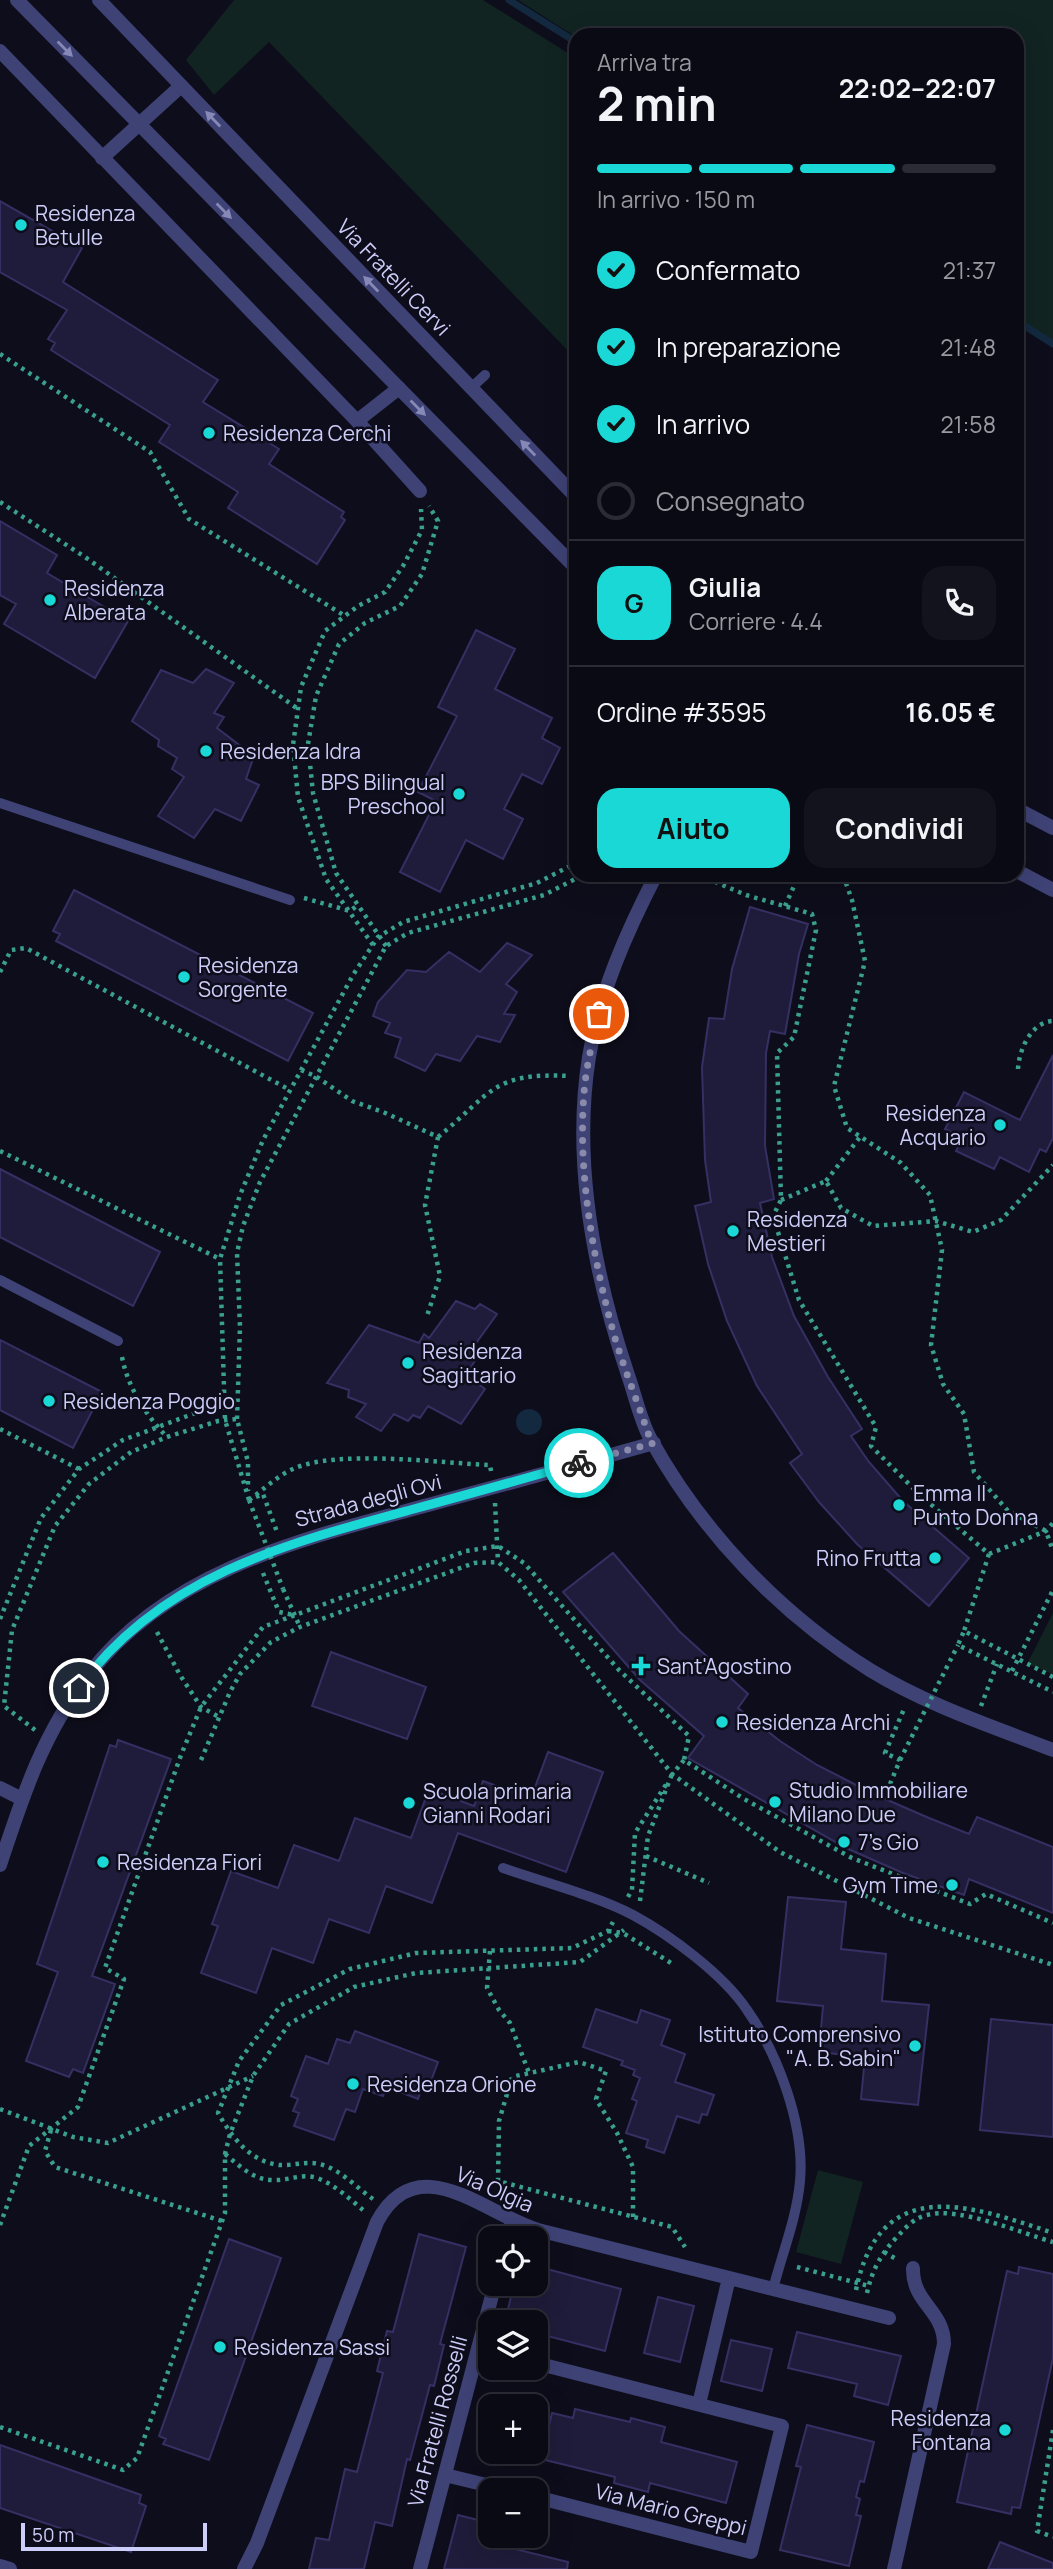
<!DOCTYPE html>
<html lang="it">
<head>
<meta charset="utf-8">
<style>
	:root { --surface:#0a0a14; --page:#13131d; --text:#f1f3f6; --muted:#999aa0; --line:#2a2b34; --accent:#1ad8d6 }
	body { margin:0; font-family:Manrope,sans-serif; background:var(--page); color:var(--text); height:100vh; display:flex; flex-direction:column; font-size:26px; white-space:nowrap }
	* { box-sizing:border-box; margin:0 }
	p { font-size:23px; color:var(--muted) }
	.icon { flex:none; width:38px; height:38px; fill:none; stroke:currentColor; stroke-width:2; stroke-linecap:round; stroke-linejoin:round }
	.map { position:relative; flex:1; overflow:hidden }
	.sheet { position:absolute; left:569px; top:28px; width:455px; height:854px; display:flex; flex-direction:column; background:var(--surface); border-radius:21px; box-shadow:0 7px 28px #0002,0 0 0 2px var(--line) }
	.sheet>* { flex:none }
	.buttons { position:absolute; left:478px; top:2226px; display:grid; gap:14px }
	.buttons a { display:grid; place-items:center; width:70px; height:70px; border-radius:14px; background:var(--surface); box-shadow:0 7px 28px #0002,0 0 0 2px var(--line); font-size:35px }
	.scale { position:absolute; left:21px; bottom:18px; width:186px; box-sizing:border-box; padding-left:7px; border:4px solid #cdcdf9; border-top:0; font-size:19px; line-height:24px; white-space:nowrap; color:#cdcdf9; -webkit-text-stroke:5px #0e0d1b; paint-order:stroke }
	.pin { position:absolute; display:grid; place-items:center; width:60px; height:60px; color:#fff; margin:-30px; border:4px solid #fff; border-radius:50%; box-shadow:0 2px 7px #0007 }
	.courier { position:absolute; display:grid; place-items:center; width:70px; height:70px; margin:-35px; border:5px solid #1ad8d6; border-radius:50%; background:#fff; color:#222; box-shadow:0 2px 9px #0007 }
	.overview em { font-style:normal; font-weight:700 }
	.overview div { display:flex; flex-direction:column-reverse }
	.overview { display:flex; align-items:center; justify-content:space-between; height:119px; padding:0 28px }
	h1 { font-size:46px; font-weight:700; line-height:52px }
	.bar { display:grid; grid-template-columns:repeat(4,1fr); gap:10px 7px; align-content:center; height:84px; padding:0 28px }
	.bar i { height:9px; border-radius:5px; background:var(--line) }
	.bar .on { background:var(--accent) }
	.bar p { grid-column:span 4 }
	.line { display:flex; align-items:center; gap:18px; padding:0 28px; border-top:2px solid var(--line) }
	.line div { flex:1 }
	.round { display:grid; place-items:center; flex:none; width:74px; height:74px; border-radius:21px; background:var(--page) }
	ol { padding:0 28px; list-style:none }
	li { display:flex; align-items:center; gap:21px; height:77px }
	li p { margin-inline-start:auto }
	li .icon { padding:7px; border-radius:50%; background:var(--accent); color:#111; stroke-width:4 }
	li:last-child { color:var(--muted) }
	li i { width:38px; height:38px; border:4px solid var(--line); border-radius:50% }
	.primary-button { display:flex; gap:14px; margin-top:auto; padding:14px 28px }
	.primary-button a { flex:1; height:80px; border-radius:21px; background:var(--accent); color:#111; font-size:28px; font-weight:700; line-height:80px; text-align:center }
	.primary-button a+a { background:var(--page); color:var(--text) }
	.map>svg:first-child { display:block }
	.green { fill:#112421 }
	.water { fill:#13293f }
	.lines { fill:none; stroke-linecap:round; stroke-linejoin:round }
	.stream { stroke:#13293f; stroke-width:7 }
	.building { fill:#1e1c3a; stroke:#353063; stroke-width:2 }
	.path { stroke:#3aa08e; stroke-width:4.5; stroke-dasharray:3.5 5; stroke-linecap:butt }
	.service { stroke:#3e4275; stroke-width:10 }
	.minor { stroke:#3e4275; stroke-width:14 }
	.tertiary { stroke:#3e4275; stroke-width:14 }
	.path-bridge { stroke:#3aa08e; stroke-width:4.5; stroke-dasharray:3.5 5; stroke-linecap:butt }
	.oneway { fill:#8688b7 }
	.done { stroke:#8a8aab; stroke-width:7; stroke-dasharray:0 12.6 }
	.route { stroke:#1ad8d6; stroke-width:9 }
	.poi-dot { fill:#1ad8d6; stroke:#0e0d1b; stroke-width:2.5 }
	.labels { text-anchor:middle; dominant-baseline:central; stroke-width:5; stroke-linejoin:round; paint-order:stroke }
	.poi-label { font-size:21px; fill:#cdcdf9; stroke:#0e0d1b; text-anchor:start }
	.street-label { font-size:21px; fill:#cdcdf9; stroke:#0e0d1b }
</style>
</head>
<body>
<div class="map">
<svg width="1053" height="2569" viewBox="0 0 1053 2569">
	<rect width="100%" height="100%" fill="#0e0d1b"/>
	<path class="green" d="M234,0H483L576,58V359L269,42L214,95L186,60Z
		M518,0H1053V342L1017,319V35H576V37Z
		M1053,1613V1674L1027,1664Z
		M818,2170L863,2182L841,2264L796,2252Z"/>
	<path class="water" d="M516 1422a13 13 0 1 1 26 0a13 13 0 1 1-26 0Z"/>
	<g class="lines">
		<path class="stream" d="M509,0L576,42
			M1017,321L1053,344"/>
	</g>
	<path class="building" d="M0,201L82,248L63,282L218,380L203,402L279,449L269,464L344,512L341,517L345,520L317,564L228,508L238,492L159,442L170,425L51,350L55,343L48,339L67,310L0,272Z
		M0,521L57,555L47,573L128,621L95,678L4,624L16,604L0,595Z
		M476,630L515,649L495,689L552,718L542,738L560,748L542,784L522,774L504,809L523,819L503,859L466,840L440,892L400,872L436,801L418,792L457,716L438,707Z
		M206,669L234,683L214,713L224,717L217,728L254,756L246,779L259,785L241,821L215,809L194,838L158,816L184,777L172,769L177,758L158,746L159,740L132,721L161,670L193,683Z
		M74,890L313,1013L288,1061L56,941L60,934L53,931Z
		M750,907L808,924L799,954L785,1034L770,1031L766,1053L765,1146L774,1199L760,1203L772,1257L794,1316L828,1377L862,1429L851,1436L869,1462L903,1501L969,1558L929,1606L857,1544L819,1502L790,1463L802,1454L757,1386L727,1321L708,1264L695,1206L711,1202L705,1160L702,1067L709,1018L724,1019L732,969Z
		M507,943L532,955L506,984L517,992L504,1014L515,1015L500,1042L477,1036L460,1061L436,1054L425,1071L395,1057L401,1038L385,1033L390,1023L373,1016L378,1002L407,970L426,972L449,952L480,972Z
		M1053,1055V1138L1046,1152L1040,1149L1029,1172L1000,1157L994,1169L956,1151L963,1138L945,1129L964,1092L1020,1120Z
		M0,1169L160,1252L133,1306L0,1237Z
		M456,1301L475,1309L480,1304L497,1314L474,1346L481,1351L466,1375L485,1389L461,1424L428,1406L420,1418L413,1415L408,1421L394,1414L381,1431L356,1417L366,1404L348,1397L349,1390L327,1383L369,1325L419,1343L424,1334L429,1338Z
		M0,1340L102,1392L73,1448L0,1410Z
		M613,1553L679,1631L748,1694L738,1708L780,1741L817,1765L876,1795L929,1818L969,1834L977,1817L1053,1847V1913L969,1879L964,1895L903,1873L846,1848L688,1758L704,1736L640,1680L563,1592Z
		M331,1652L426,1687L407,1739L312,1706Z
		M118,1740L171,1759L92,1976L115,1984L83,2073L73,2069L69,2077L26,2061L58,1972L37,1964L110,1745L116,1747Z
		M548,1752L603,1772L566,1872L458,1833L432,1903L386,1886L369,1933L329,1919L313,1963L272,1948L256,1993L201,1973L218,1926L212,1924L231,1871L278,1888L294,1845L339,1861L355,1818L411,1838L429,1789L474,1806L483,1781L531,1798Z
		M788,1897L846,1902L841,1949L886,1954L882,2001L929,2005L918,2105L861,2099L865,2057L819,2052L823,2006L777,2001Z
		M596,2009L637,2023L641,2010L670,2020L661,2045L685,2054L675,2082L714,2095L707,2115L702,2114L699,2123L677,2116L664,2153L646,2147L648,2140L626,2133L637,2101L632,2099L640,2078L633,2075L635,2070L621,2065L623,2061L583,2047Z
		M991,2019L1053,2025V2137L980,2130Z
		M355,2031L438,2062L431,2081L425,2079L418,2099L387,2087L383,2096L363,2089L355,2112L346,2109L334,2140L294,2126L299,2113L293,2111L298,2099L291,2096L306,2056L328,2064L337,2039L350,2043Z
		M419,2234L466,2247L440,2344L444,2345L434,2386L430,2385L410,2460L407,2459L392,2526L375,2522L364,2569H309L316,2538L329,2540L345,2469L357,2472L383,2373L377,2371L387,2331L393,2332Z
		M229,2239L281,2258L209,2460L163,2444L166,2439L159,2436Z
		M536,2266L621,2289L605,2351L536,2333V2322H505L514,2284H536Z
		M1019,2267L1053,2274V2358L1020,2508L1012,2507L1011,2514L957,2502L1007,2271L1018,2274Z
		M658,2297L694,2306L680,2362L644,2353Z
		M797,2332L901,2356L888,2405L854,2396L857,2384L788,2368Z
		M731,2340L772,2349L762,2391L721,2381Z
		M575,2409L630,2422L631,2418L665,2427L661,2442L737,2462L726,2503L650,2483L648,2492L614,2483L615,2477L541,2459L552,2413L573,2418Z
		M807,2425L874,2442L864,2482L860,2481L856,2497L860,2499L856,2515L861,2516L849,2566L780,2550L801,2467L796,2466Z
		M0,2445L141,2495L139,2503L146,2506L131,2552L0,2508Z
		M458,2515L490,2523V2536H493L491,2543L568,2562L567,2569H444Z
		M1000,2542L1053,2563V2569H988Z"/>
	<g class="lines">
		<path class="path" d="M0,354L150,452L189,519L345,616
			M0,502L85,557L298,709
			M576,599L572,603L576,607
			M699,875L746,895L812,914L816,930L794,1037L777,1053L781,1200L773,1216L799,1300L876,1427L871,1446L920,1495L989,1554L964,1631
			M843,875L852,900L865,961L834,1086L847,1128L901,1163L930,1195L942,1250L931,1345L943,1384L964,1414L974,1472L1008,1511L1046,1531L1053,1551
			M304,898L350,911L358,905
			M785,906L799,875
			M373,945L326,879L298,797L293,745L301,687L325,631L358,606L385,592L403,566L422,530L421,509
			M386,946L336,873L313,793L308,744L316,696L339,644L365,623L400,606L422,574L438,521L429,506
			M0,972L11,950L26,948L290,1090
			M1018,1069C1019,1050 1031,1022 1053,1021
			M301,1070L317,1077L352,1101L383,1112L438,1137L425,1205L440,1276L427,1316
			M438,1137C492,1093 492,1072 570,1076
			M0,1151L220,1259
			M826,1181L860,1137
			M781,1200L826,1181L841,1208L873,1226L936,1221L973,1232L1001,1220L1053,1165
			M122,1357C128,1388 146,1415 167,1437
			M237,1419L240,1327L237,1253L243,1226L260,1182L386,946L408,933L544,895L583,875
			M0,1429L79,1469
			M256,1497L263,1494L277,1532
			M249,1500L225,1420L220,1259L240,1195L263,1140L353,975L378,937L403,922L537,883L576,863
			M249,1500C263,1490 277,1476 293,1469C336,1449 440,1463 490,1465L491,1471
			M495,1503L498,1562
			M989,1554L1046,1531L1053,1523
			M263,1573L279,1612L294,1615
			M283,1589L300,1627
			M0,1619L41,1518L79,1469L123,1440L225,1402
			M157,1632L180,1675L201,1707L219,1717
			M1012,1671L1053,1590
			M1053,1677L964,1631L958,1645L1053,1692
			M981,1706L997,1664
			M35,1730L4,1706L12,1630L55,1526L89,1484L131,1452L167,1437L218,1421L237,1419L248,1462V1491
			M201,1760L230,1692L240,1674L271,1642L300,1627L474,1563L498,1562L519,1580L672,1774L780,1852L909,1918L1053,1965
			M671,1776L684,1760
			M890,1784L900,1760L885,1753L904,1709
			M646,1856L709,1883
			M628,1897L632,1890L635,1833L667,1783
			M640,1901L648,1836L672,1774
			M608,1931L623,1933L671,1963
			M490,1951L487,1988L499,2010L510,2023L529,2073
			M0,2109L73,2137L108,2143L253,2076
			M51,2130L45,2151L55,2167L222,2221
			M225,2154C240,2166 253,2180 273,2180C288,2181 301,2173 317,2178C334,2184 350,2199 363,2210
			M373,2199C357,2188 342,2171 323,2165C308,2160 293,2166 279,2165C249,2161 232,2137 218,2113L239,2061L281,2005L350,1969L416,1953L572,1948L608,1931L613,1922
			M633,2217V2167L617,2133L596,2099L606,2071L579,2062L512,2077L499,2121L498,2181L672,2227L685,2247
			M0,2225L29,2146L78,2107L124,1979L105,1968L181,1755L201,1707L263,1627L466,1551L498,1546L524,1563L619,1670L689,1736L684,1760L744,1799L852,1858L970,1904L986,1894L1053,1923
			M884,2252L898,2260
			M797,2267L869,2286
			M856,2290C880,2173 970,2205 1053,2233
			M867,2293C872,2270 881,2254 897,2237C906,2227 914,2218 927,2215C958,2206 1021,2233 1053,2242
			M0,2427L123,2470L137,2458L225,2213V2154L230,2134L253,2076L289,2024L354,1987L416,1973L580,1962L624,1930
			M1053,2430L1037,2531L1053,2537"/>
		<path class="service" d="M471,388L485,375
			M0,803L290,900
			M0,1280L118,1341
			M503,1868C543,1882 597,1896 633,1915C670,1935 724,1975 747,2010C778,2054 805,2126 800,2181C797,2217 782,2254 773,2289"/>
		<path class="minor" d="M0,51L357,421L420,491
			M102,158L181,86
			M357,421L399,388
			M656,875C627,931 599,994 589,1057C572,1164 594,1274 628,1375C635,1395 640,1419 650,1438C701,1531 779,1613 870,1670C927,1705 991,1726 1053,1750
			M0,1788L22,1799
			M0,1865C23,1795 43,1733 89,1674C172,1566 315,1536 439,1502C511,1483 582,1463 654,1443
			M507,2238L512,2221
			M536,2363L782,2426L751,2552L536,2497
			M699,2404L729,2278
			M445,2475L507,2490
			M0,2566L10,2569
			M244,2569L257,2543L377,2222C418,2146 484,2214 538,2230L889,2318
			M420,2569L495,2284
			M894,2569L944,2344C944,2310 912,2303 913,2268"/>
		<path class="tertiary" d="M17,0L576,568
			M99,0L576,497
			M1017,809L1053,828
			M1017,871L1053,890"/>
		<path class="path-bridge" d="M249,1500L283,1589
			M900,1760L958,1645"/>
	</g>
	<defs><path id="oneway-solid" d="M-6-.8H1V-3.2L6.5 0L1 3.2V.8H-6Z" transform="scale(1.75)"/></defs>
	<g class="oneway">
		<use href="#oneway-solid" transform="translate(65 49) rotate(45)"/>
		<use href="#oneway-solid" transform="translate(213 119) rotate(-134)"/>
		<use href="#oneway-solid" transform="translate(224 211) rotate(45)"/>
		<use href="#oneway-solid" transform="translate(371 284) rotate(-134)"/>
		<use href="#oneway-solid" transform="translate(418 408) rotate(45)"/>
		<use href="#oneway-solid" transform="translate(528 448) rotate(-134)"/>
	</g>
	<g class="lines">
		<path class="done" d="M579,1463L654,1443L649,1436C636,1397 620,1359 610,1320C591,1247 578,1168 584,1093C586,1066 593,1040 599,1014"/>
		<path class="route" d="M79,1688C159,1577 284,1544 410,1510C466,1495 523,1479 579,1463"/>
	</g>
	<g class="poi-dot">
		<circle cx="21" cy="225" r="7"/>
		<circle cx="209" cy="433" r="7"/>
		<circle cx="50" cy="600" r="7"/>
		<circle cx="206" cy="751" r="7"/>
		<circle cx="459" cy="794" r="7"/>
		<circle cx="184" cy="977" r="7"/>
		<circle cx="1000" cy="1125" r="7"/>
		<circle cx="733" cy="1231" r="7"/>
		<circle cx="408" cy="1363" r="7"/>
		<circle cx="49" cy="1401" r="7"/>
		<circle cx="899" cy="1505" r="7"/>
		<circle cx="935" cy="1558" r="7"/>
		<path d="M637.5 1655.5h7v7h7v7h-7v7h-7v-7h-7v-7h7z"/>
		<circle cx="722" cy="1722" r="7"/>
		<circle cx="775" cy="1802" r="7"/>
		<circle cx="409" cy="1803" r="7"/>
		<circle cx="844" cy="1842" r="7"/>
		<circle cx="103" cy="1862" r="7"/>
		<circle cx="952" cy="1885" r="7"/>
		<circle cx="915" cy="2046" r="7"/>
		<circle cx="353" cy="2084" r="7"/>
		<circle cx="220" cy="2347" r="7"/>
		<circle cx="1005" cy="2430" r="7"/>
	</g>
	<g class="labels">
		<g class="poi-label">
			<text x="35" y="213">Residenza<tspan x="35" dy="24">Betulle</tspan></text>
			<text x="223" y="433">Residenza Cerchi</text>
			<text x="64" y="588">Residenza<tspan x="64" dy="24">Alberata</tspan></text>
			<text x="220" y="751">Residenza Idra</text>
			<text x="445" y="782" text-anchor="end">BPS Bilingual<tspan x="445" dy="24">Preschool</tspan></text>
			<text x="198" y="965">Residenza<tspan x="198" dy="24">Sorgente</tspan></text>
			<text x="986" y="1113" text-anchor="end">Residenza<tspan x="986" dy="24">Acquario</tspan></text>
			<text x="747" y="1219">Residenza<tspan x="747" dy="24">Mestieri</tspan></text>
			<text x="422" y="1351">Residenza<tspan x="422" dy="24">Sagittario</tspan></text>
			<text x="63" y="1401">Residenza Poggio</text>
			<text x="913" y="1493">Emma Il<tspan x="913" dy="24">Punto Donna</tspan></text>
			<text x="921" y="1558" text-anchor="end">Rino Frutta</text>
			<text x="657" y="1666">Sant'Agostino</text>
			<text x="736" y="1722">Residenza Archi</text>
			<text x="789" y="1790">Studio Immobiliare<tspan x="789" dy="24">Milano Due</tspan></text>
			<text x="423" y="1791">Scuola primaria<tspan x="423" dy="24">Gianni Rodari</tspan></text>
			<text x="858" y="1842">7's Gio</text>
			<text x="117" y="1862">Residenza Fiori</text>
			<text x="938" y="1885" text-anchor="end">Gym Time</text>
			<text x="901" y="2034" text-anchor="end">Istituto Comprensivo<tspan x="901" dy="24">"A. B. Sabin"</tspan></text>
			<text x="367" y="2084">Residenza Orione</text>
			<text x="234" y="2347">Residenza Sassi</text>
			<text x="991" y="2418" text-anchor="end">Residenza<tspan x="991" dy="24">Fontana</tspan></text>
		</g>
		<g class="street-label">
			<text transform="translate(394 277) rotate(46)">Via Fratelli Cervi</text>
			<text transform="translate(368 1500) rotate(-15)">Strada degli Ovi</text>
			<text transform="translate(495 2189) rotate(24)">Via Olgia</text>
			<text transform="translate(437 2421) rotate(-75)">Via Fratelli Rosselli</text>
			<text transform="translate(671 2509) rotate(14)">Via Mario Greppi</text>
		</g>
	</g>
</svg>
<div class="buttons">
<a><svg class="icon" aria-label="locate" viewBox="0 0 24 24"><circle cx="12" cy="12" r="6"/><path d="M12 2v4M12 18v4M2 12h4M18 12h4"/></svg></a>
<a><svg class="icon" aria-label="layers" viewBox="0 0 24 24"><path d="M12 4l9 5-9 5-9-5zM3 14l9 5 9-5"/></svg></a>
<a>+</a>
<a>−</a>
</div>
<div class="scale">50 m</div>
<div class="pin" style="left:599px;top:1014px;background:#ea580c"><svg class="icon" aria-label="bag" viewBox="0 0 24 24"><path d="M5 8h14l-1 12H6zM9 8a3 3 0 0 1 6 0"/></svg></div>
<div class="pin" style="left:79px;top:1688px;background:#1f2937"><svg class="icon" aria-label="home" viewBox="0 0 24 24"><path d="M3 11l9-7 9 7M6 9v11h12V9"/></svg></div>
<div class="courier" style="left:579px;top:1463px"><svg class="icon" aria-label="bike" viewBox="0 0 24 24"><circle cx="6" cy="16" r="4"/><circle cx="18" cy="16" r="4"/><path d="M6 16l4-8h5l3 8M10 8l3 8H6M13 5h3"/></svg></div>
<section class="sheet">
<div class="overview"><div><h1>2 min</h1><p>Arriva tra</p></div><em>22:02–22:07</em></div>
<div class="bar"><i class="on"></i><i class="on"></i><i class="on"></i><i></i><p>In arrivo · 150 m</p></div>
<ol>
<li><svg class="icon" aria-label="check" viewBox="0 0 24 24"><path d="M5 12l5 5 9-10"/></svg>Confermato<p>21:37</p></li>
<li><svg class="icon" aria-label="check" viewBox="0 0 24 24"><path d="M5 12l5 5 9-10"/></svg>In preparazione<p>21:48</p></li>
<li><svg class="icon" aria-label="check" viewBox="0 0 24 24"><path d="M5 12l5 5 9-10"/></svg>In arrivo<p>21:58</p></li>
<li><i></i>Consegnato</li>
</ol>
<div class="line" style="height:126px"><b class="round" style="background:var(--accent);color:#111">G</b><div><b>Giulia</b><p>Corriere · 4.4</p></div><a class="round"><svg class="icon" aria-label="phone" viewBox="0 0 24 24"><path d="M5 4h4l2 5-3 2q2 4 5 5l2-3 5 2v4C11 20 4 13 5 4z"/></svg></a></div>
<div class="line" style="height:91px"><div>Ordine #3595</div><b>16.05 €</b></div>
<div class="primary-button"><a>Aiuto</a><a>Condividi</a></div>
</section>
</div>
</body>
</html>
